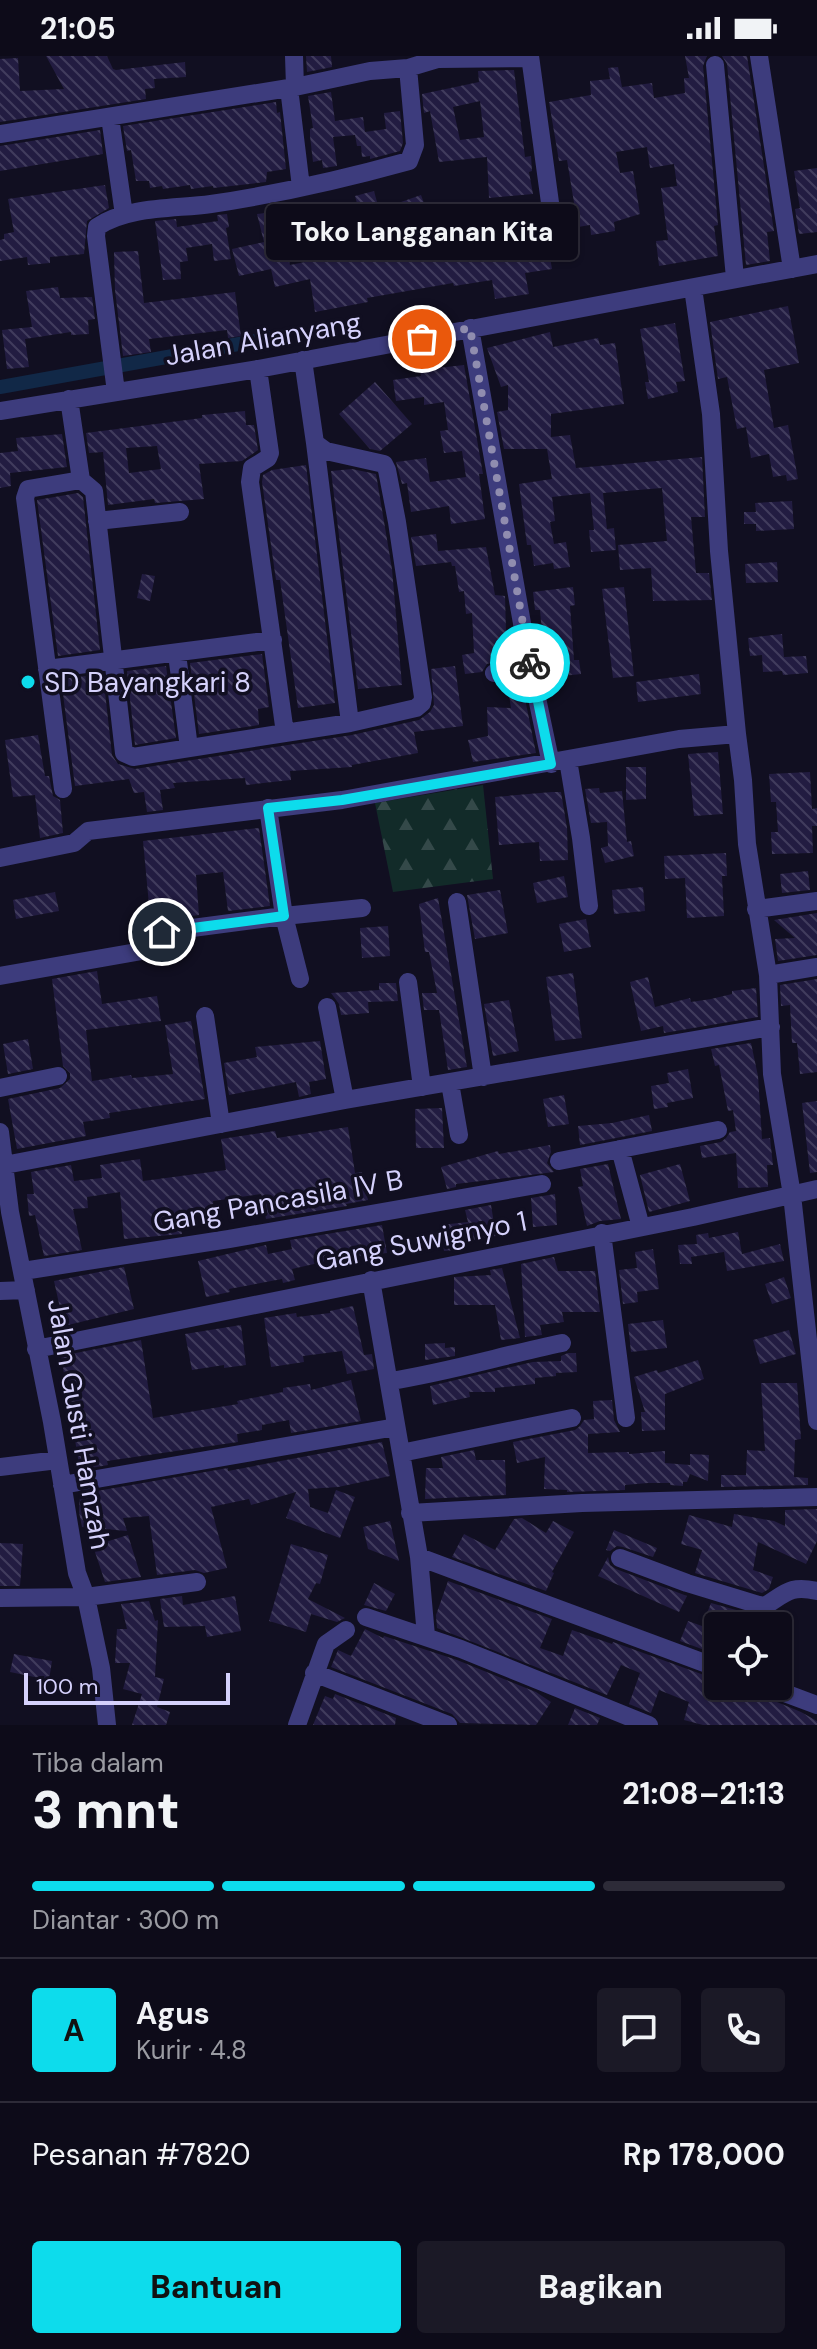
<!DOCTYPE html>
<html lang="id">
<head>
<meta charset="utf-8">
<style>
	:root { --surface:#0d0b19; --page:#1b1926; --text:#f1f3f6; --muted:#9a9ba2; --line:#2d2b38; --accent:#0ddcec }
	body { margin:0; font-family:"DM Sans",sans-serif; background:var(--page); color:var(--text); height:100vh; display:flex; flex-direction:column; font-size:30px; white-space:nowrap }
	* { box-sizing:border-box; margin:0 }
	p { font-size:26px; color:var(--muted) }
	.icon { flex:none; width:44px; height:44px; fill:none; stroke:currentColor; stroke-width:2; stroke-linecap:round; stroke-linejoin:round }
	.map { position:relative; height:1669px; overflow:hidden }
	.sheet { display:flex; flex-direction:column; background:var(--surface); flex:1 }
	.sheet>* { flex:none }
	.tools { position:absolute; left:704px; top:1556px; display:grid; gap:16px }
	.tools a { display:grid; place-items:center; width:88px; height:88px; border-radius:8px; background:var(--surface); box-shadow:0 2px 6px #0004,0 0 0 2px var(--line); font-size:40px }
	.scale { position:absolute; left:24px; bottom:20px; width:206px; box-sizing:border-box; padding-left:8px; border:4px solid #d5d1fc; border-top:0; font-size:22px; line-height:28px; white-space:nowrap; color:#d5d1fc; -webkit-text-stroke:6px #110f21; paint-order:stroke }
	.pin { position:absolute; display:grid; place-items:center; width:68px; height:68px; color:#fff; margin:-34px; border:4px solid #fff; border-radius:50%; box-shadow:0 2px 8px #0007 }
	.courier { position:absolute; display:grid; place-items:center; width:80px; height:80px; margin:-40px; border:6px solid #0ddcec; border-radius:50%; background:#fff; color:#222; box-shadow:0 2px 10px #0007 }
	.bubble { position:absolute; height:56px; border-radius:8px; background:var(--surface); box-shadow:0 2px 6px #0004,0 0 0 2px var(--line); font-size:26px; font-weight:800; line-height:56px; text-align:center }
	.head em { font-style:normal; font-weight:800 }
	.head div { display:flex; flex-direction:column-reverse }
	.head { display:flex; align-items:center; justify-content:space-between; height:136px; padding:0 32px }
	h1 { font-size:52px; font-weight:800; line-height:60px }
	.bar { display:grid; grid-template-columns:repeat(4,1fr); gap:12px 8px; align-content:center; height:96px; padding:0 32px }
	.bar i { height:10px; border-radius:6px; background:var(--line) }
	.bar .active { background:var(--accent) }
	.bar p { grid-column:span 4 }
	.line { display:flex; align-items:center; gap:20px; padding:0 32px; border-top:2px solid var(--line) }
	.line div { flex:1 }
	.round { display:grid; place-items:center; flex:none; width:84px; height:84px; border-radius:8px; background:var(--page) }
	.cta { display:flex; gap:16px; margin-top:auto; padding:16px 32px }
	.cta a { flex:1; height:92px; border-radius:8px; background:var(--accent); color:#111; font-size:32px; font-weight:800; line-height:92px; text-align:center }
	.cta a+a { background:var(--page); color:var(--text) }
	.status { display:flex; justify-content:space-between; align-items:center; height:56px; padding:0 40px; background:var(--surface); direction:ltr }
	.status svg { height:22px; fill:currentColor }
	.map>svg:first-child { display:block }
	.forest { fill:url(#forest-firs) }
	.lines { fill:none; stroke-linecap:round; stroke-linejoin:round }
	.canal { stroke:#112847; stroke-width:14 }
	.building { fill:url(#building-back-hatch); fill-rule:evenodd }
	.minor { stroke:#3d3c7d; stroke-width:18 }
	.done { stroke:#908daf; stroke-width:8; stroke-dasharray:0 14.4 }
	.route { stroke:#0ddcec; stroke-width:10 }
	.poi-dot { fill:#0ddcec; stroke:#110f21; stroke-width:3 }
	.labels { text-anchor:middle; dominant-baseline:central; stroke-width:7; stroke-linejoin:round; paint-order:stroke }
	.street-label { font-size:28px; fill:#d5d1fc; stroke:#110f21 }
	.poi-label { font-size:28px; fill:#d5d1fc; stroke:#110f21; text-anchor:start }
</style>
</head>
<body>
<div class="status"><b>21:05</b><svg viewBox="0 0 49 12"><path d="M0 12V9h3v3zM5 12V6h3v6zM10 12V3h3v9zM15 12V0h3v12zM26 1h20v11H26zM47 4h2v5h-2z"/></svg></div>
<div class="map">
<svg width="817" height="1669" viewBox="0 0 817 1669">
	<defs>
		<pattern id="forest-firs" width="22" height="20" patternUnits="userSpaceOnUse" patternTransform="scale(2)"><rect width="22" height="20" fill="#122b29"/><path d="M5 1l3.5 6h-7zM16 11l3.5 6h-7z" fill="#344949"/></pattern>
		<pattern id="building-back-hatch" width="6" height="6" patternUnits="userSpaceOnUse" patternTransform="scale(2)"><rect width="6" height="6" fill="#221c41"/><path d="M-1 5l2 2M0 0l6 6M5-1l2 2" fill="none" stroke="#413c5d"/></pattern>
	</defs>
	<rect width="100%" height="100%" fill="#110f21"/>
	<path class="forest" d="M483,729L493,823L393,836L375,747Z"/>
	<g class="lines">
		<path class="canal" d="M0,331L283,280"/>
	</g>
	<path class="building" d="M46,0H107L113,13L116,14L185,6L186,21L154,23L155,32L145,33L146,43L0,66V3L18,2L20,35L64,33Z
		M306,0H331L332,11L307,16Z
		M685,0H707L703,10L718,169L714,170L718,200L659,210L656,185L668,184L661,132L677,130L674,108L650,112L647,91L616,96L620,117L633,115L640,158L614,166L615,175L591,179L590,169L578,171L567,104L559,105L549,46L591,39L590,25L610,23L608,12L618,11L622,31L652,27L654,42L685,37L684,22H689Z
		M722,0H747L774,175L767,176L770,205L746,209L727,8Z
		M514,14L525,101L531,100L532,115L529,116L533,138L489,142L487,101L439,106L430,55L424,57L422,38L479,26L478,15ZM480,45L484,81L460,84L453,51Z
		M331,36L335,65L363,61L365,76L386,73L384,57L400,55L403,87L400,95L370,103V100L362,101L361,90H357L355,79L333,81L337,110L323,112L322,104L313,106L310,80V73L313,72L308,40Z
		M276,46L277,57L280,56L286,113L267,116L266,126L213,132V130L191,133L190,129L163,133L162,130L150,132L149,125H136L131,94L127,95L123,70Z
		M100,74L103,98L0,115V90Z
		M817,112V176L799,178L795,153L800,152L794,115Z
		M105,129L109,152L87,165L84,198L50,201V207L28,209L27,201L0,205V184L4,183V178L14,176L8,143Z
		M374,135L383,168L364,173L355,140Z
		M421,139L432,169L440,167L447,203L487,197L482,165L516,159L518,175L540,172L544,196L549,195L552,213L525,217L529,238L495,243L492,224L454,230L453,227L367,242L368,246L315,256L310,223L275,231L271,213L239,220L232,193L264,186L257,158L316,151L319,175L283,180L290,209L393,188L390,176L410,173L401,146Z
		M227,158L229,171L226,172L231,203L214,205L212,188L186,192L188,205L180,206L181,223L163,224L155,165L176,163L177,171L218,165L217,159Z
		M138,195L144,247L235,236L241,280L228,282L227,274L149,283L151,296L123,300L115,234L114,196Z
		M58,231L60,242L92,241L95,263L88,264L89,278L71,279V276L25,283L29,311L7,313L2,274L32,271L26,235Z
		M788,250L799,307L764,314L774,372L788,369L798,423L787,425L786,419L773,421L769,398L751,402L746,371L737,373L727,321L718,323L710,266Z
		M675,267L685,325L676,326L678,336L648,343L645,326H649L640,273Z
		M550,276L553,291L598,282L600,289L615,287L624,348L551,358V381L570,379L576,412L702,401L705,461H691L696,517H709L712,544L653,545L651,512L620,514L618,489L667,485L662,432L603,437L607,473L614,472L616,494L591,496L589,474H594L590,437L552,441L555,465L550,466L554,488L566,486L570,511L554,513L553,507L534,510L531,489H527L519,428L552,423L547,393H504L497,356L508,354V329L501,331L487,292Z
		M464,309L483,418H479L485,463L451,468L449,450L411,456L407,427L402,428L396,406L426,402L430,426L466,421L462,395L444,397L440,375L448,374L444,346L424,349V341L396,345L393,324L421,320L420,314Z
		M375,326L412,368L380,395L370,393L339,358Z
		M245,355L246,369H254L258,394L242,405L199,408L204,443L155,447L154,443L108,449L103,396L89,397L86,377L202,362V359ZM157,390L161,413L129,417L126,392Z
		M62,378L67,411L10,417L11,430L0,432V397L18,395L16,382Z
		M306,409L335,647L298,652L280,524H276L262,426L263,419L272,414Z
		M352,413L376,418L392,513L402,629L358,633L331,415Z
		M78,437L83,441L100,594L58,600L37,444Z
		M792,445L794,473L756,475V468H744V456H756L755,447Z
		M436,478L438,495L486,491L495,539L505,540L506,576L510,586L506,587L508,602L487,608L482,616L465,618L462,599L474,597L472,557L466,558L464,535L459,536L455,510H452L451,506L416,510L411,481Z
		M777,506L778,526L746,527L745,508Z
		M142,518L155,520L150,545L137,542Z
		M573,531L575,549L570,550L574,604H579L581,618L545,622L540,600L539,577H542L540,554H535L533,536Z
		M624,531L634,620L613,622L602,533Z
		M782,578L784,601L806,600L808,617L783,619L782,615L763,616L762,599L750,600L748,582Z
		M262,598L269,651L258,653L259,669L199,678L190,607Z
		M166,610L176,682L135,689L127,615Z
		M455,610L463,670L414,676L418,697L352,709V711L290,715L291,724L246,729L245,722L173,727L175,732L160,734L163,754L147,756L144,736L134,737L129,723L75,730L61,623L103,618L112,699L118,708L135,713L352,679L419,664L430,656L434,649L431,613Z
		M699,618L701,638L638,646L636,626Z
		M521,623L536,697L473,706L468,684L488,680L487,651L511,652L507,626Z
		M38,679L45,720H49L53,740L60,744L63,777L40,782L35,739L13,741L5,684Z
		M718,696L723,758L694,760L688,698Z
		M626,711H646V743L626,744Z
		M810,716L812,753L817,752V770H812L813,797L772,798L771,776H778L776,746H771L769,718Z
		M599,732L600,737L622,735L627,786L631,785L634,800L605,807L601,792L608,790L607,766L591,767L585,733Z
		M552,736H561L567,772L568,804L540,805L539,786L499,789L495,741Z
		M259,772L270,850L228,855L223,816L196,819L199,859L160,864L151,870L143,785Z
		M726,797L727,820H722L724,860L687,862L685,822L665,823L664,800Z
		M808,815L810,834L782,837L780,818Z
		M564,820L568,841L537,847L533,827Z
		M643,831L645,855L614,858L612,834Z
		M500,834L508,877L475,883L467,839Z
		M55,836L59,855L16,863L13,844Z
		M438,842L467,1011L448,1014L439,954H424L422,937H437L429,896H425L419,848Z
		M817,857V899L778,905L775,883L795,882L774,864Z
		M586,863L591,891L564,896L559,868Z
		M388,870L390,900L362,902L360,872Z
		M97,915L102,948L157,940L161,965L86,974L92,1025L131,1019L132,1022L173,1018L165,969L191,965L205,1043L109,1057L110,1062L83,1066L86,1080L17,1093L8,1043L60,1032L70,1023V1017L63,1010L52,923Z
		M573,917L582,982L555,985L546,921Z
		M648,921L655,951L690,942L691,946L711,943L732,938V935L756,932L758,961L664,977L663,970L641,975L630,926Z
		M817,923V1016L800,1018L797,987H792L790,949L781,950L780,929Z
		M379,927H396L398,945L368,946L369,957L341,959L339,948L331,937L379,934Z
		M509,944L519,995L493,1000L484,948Z
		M28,983L33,1013L8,1018L3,988Z
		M320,985L326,1023L309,1026L311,1038L299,1041L296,1026L229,1039L224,1007L257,1001L255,991Z
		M751,987L758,1020L762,1083L770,1082L773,1109H767L768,1131L738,1132L736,1097L702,1102L700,1090L721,1086L726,1082L730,1076L736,1075L733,1054L728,1055L719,1009L715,1010L711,993Z
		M688,1013L693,1042L667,1047L668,1051L654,1053L651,1030L669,1027L667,1017Z
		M564,1039L569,1068L548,1071L543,1043Z
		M817,1045V1116L810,1117L802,1047Z
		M442,1052L444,1092H416L415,1053Z
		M649,1059L652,1075L580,1089L578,1070L612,1067Z
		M348,1071L355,1117L362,1116L368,1144L346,1148L347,1150L266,1163L261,1138L213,1145L214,1157L179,1162L182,1178L124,1183L120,1136L87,1141L88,1152L73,1153L82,1194L44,1200L35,1159L29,1160L27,1138H34L31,1116L71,1109L74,1125L102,1122L100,1109L140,1103L143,1125L226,1114L221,1083L275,1075L277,1082Z
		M550,1089L551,1096L547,1107L554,1116L456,1128V1131L447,1133L441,1111L498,1095L499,1098Z
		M608,1108L621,1163L600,1165L587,1170L578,1131L583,1130L580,1113Z
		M680,1108L690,1145L649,1156L640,1119Z
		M555,1138L557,1169L533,1171L531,1142Z
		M491,1149L496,1180L456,1187L457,1194L444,1195L440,1169L468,1166L465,1154Z
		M382,1169L387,1197L336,1203L292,1213L295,1224L283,1227L282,1223L229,1233L230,1236L206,1241L198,1205L266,1189L268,1198L292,1193L290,1184Z
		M738,1176L742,1198L780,1188L784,1205L727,1215L724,1196L691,1201L692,1208H680L678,1189L697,1188L696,1179L708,1177L709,1182Z
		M653,1193L659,1233L637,1236L638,1246L623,1248L619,1214L637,1212L635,1196Z
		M554,1201L558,1215H595L600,1256H562L564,1266L540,1269L542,1279L525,1281L521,1208Z
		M124,1211L134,1253L64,1270L54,1225Z
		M502,1212L520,1282L501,1284L495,1249H454V1221L491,1219L490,1214Z
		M784,1221L791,1242L772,1248L765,1228Z
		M353,1250L364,1299L372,1298L374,1313L347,1318L342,1295L303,1300L304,1306L271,1311L264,1262L296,1257L297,1261L330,1257V1255Z
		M663,1264L667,1292L631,1296L628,1268Z
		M241,1269L246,1309L224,1312V1309L192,1314L185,1278Z
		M789,1274L796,1298L760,1308L753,1284Z
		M141,1284L153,1362L238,1348L237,1345L283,1336V1332L310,1328L311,1334L351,1324L361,1365L291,1377L289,1364L262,1369V1374L237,1378L238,1386L107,1405L108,1409L80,1414L61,1300Z
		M445,1287V1292L455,1291V1300L425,1304V1288Z
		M568,1297H576L577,1316L556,1317V1320L535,1322V1328L495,1332V1336H469L470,1341L433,1349L430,1330L533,1306L561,1305V1300Z
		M698,1304L704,1323L665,1338V1374L642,1375L641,1356H645L634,1321L657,1314L658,1317Z
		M761,1327H797L801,1383L795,1384L794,1421L808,1422V1429L721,1431V1419H746L747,1394L765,1395Z
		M612,1344L614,1364L620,1376L588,1378V1397L629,1396V1398L665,1395V1407L690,1409V1398L709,1399L708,1425L690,1418L687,1426H683V1430L670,1429V1427H648L625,1429V1434L567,1436V1434L544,1433L545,1401L517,1407L513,1386L575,1374L580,1370L584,1364L594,1363L593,1345Z
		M382,1386L390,1420L338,1431L308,1433L310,1451L328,1457L336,1434L355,1441L340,1482L286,1462L296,1436L251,1449L249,1443L211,1451L227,1512L204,1517L195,1514L157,1519L149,1460L123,1462L127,1475L82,1471L79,1456L80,1438L228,1412V1415Z
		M474,1394L476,1404H505L506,1439L425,1443L426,1412H443L441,1401Z
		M817,1453V1485L806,1508L758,1486L753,1514L773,1521L769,1533L762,1537L695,1517L702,1494L681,1488L689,1459L732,1471L734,1458L774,1465L785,1470V1454Z
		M522,1462L546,1477L553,1465L574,1476L552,1516L554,1517L546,1535L452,1501L464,1478L495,1494L514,1463Z
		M390,1465L399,1505L368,1493L363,1471Z
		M614,1474L657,1492L653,1501L623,1491L617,1490L610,1495L606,1494Z
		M128,1479L141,1521L105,1526L93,1490Z
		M0,1487L23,1488L20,1530H0Z
		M291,1488L328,1499L320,1528L316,1527L308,1543L345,1562L337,1566L311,1558L306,1576L269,1565Z
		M608,1501L610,1509L616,1513L687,1540L679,1556L598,1520Z
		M448,1525L552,1563L540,1592L563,1600L572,1574L612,1588L613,1586L715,1623L718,1625V1630H731L758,1638L801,1656L817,1665V1669H703L684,1664L689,1646L659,1634L651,1657L629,1648L640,1617L621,1609L607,1639L437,1572L436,1559Z
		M374,1527L395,1538L386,1555L364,1549Z
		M182,1540L183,1549L235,1540L241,1575L207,1581L205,1570L164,1571L160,1543Z
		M149,1545L155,1565L158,1564L155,1621L164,1623L157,1651L170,1656L166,1669H132L142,1638L123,1633L130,1607H115L117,1573H127L121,1548Z
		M711,1547L765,1562L784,1570H718V1599L680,1585L688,1565L702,1570Z
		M365,1573L383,1582L384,1580L457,1604L536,1636L551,1646L536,1669L460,1667L452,1658L331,1611L338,1594L351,1600Z
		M14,1598L52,1605L49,1624L10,1616Z
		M335,1638L396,1662L395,1669H313L325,1640L333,1643Z
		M575,1652L600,1662L597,1669H568Z"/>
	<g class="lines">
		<path class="minor" d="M294,0L295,31
			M530,0L554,176
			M759,0L792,213
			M715,9L735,222
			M408,12L438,3L530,2
			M289,32L301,131
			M110,61L124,159
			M0,78L295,31L370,15L408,12L415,89L409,105C344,123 279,138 211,148C175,153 128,150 97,171L96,180L116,336
			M693,232L711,358L719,495L737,678
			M470,272L526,590L551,708
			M258,313L270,397L268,402L252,412L250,426L285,677L350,667L416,652L422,647L423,641L397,466L387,414L384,408L326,395L315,387L303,304
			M69,343L81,424L94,435L124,697L133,701L285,677
			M0,355L258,313L817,208
			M315,387L350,667
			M97,465L180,456
			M177,598L189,692
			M47,613L273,584
			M494,617L530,609
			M568,704L581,782L589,850
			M63,733L25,442L28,433L81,424
			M268,752L284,860L362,852
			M0,802L74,787L88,775L342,744L679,683L737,678L743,724L747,788L768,919L772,1018L792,1139L817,1365
			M457,846L483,1021
			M756,853L817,845
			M162,876L284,860L300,923
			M768,919L817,911
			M0,920L142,895
			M408,926L422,1031
			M327,951L345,1044
			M205,960L221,1068
			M450,1027L459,1079
			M0,1032L58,1020
			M0,1076L10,1156L52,1366L77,1517L86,1541L101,1612L107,1669
			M620,1093L641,1171
			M559,1105L718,1074
			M0,1110L345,1044L771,971
			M602,1177L626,1362
			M23,1215L229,1183L542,1128
			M371,1224L419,1501L426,1580
			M0,1235L26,1234
			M36,1293L693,1161L817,1133
			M390,1325C448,1316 504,1299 562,1287
			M401,1397L572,1362
			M0,1411L58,1404
			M62,1429L396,1371
			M410,1457L582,1447L817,1441
			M419,1501L718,1612
			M620,1502L687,1527L759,1549L765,1550C786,1537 790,1529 817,1535
			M0,1542L86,1541L197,1526
			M366,1561L461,1593L649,1669
			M314,1617L448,1669
			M766,1630L817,1649
			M297,1669L326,1588L346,1574"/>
	</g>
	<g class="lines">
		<path class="done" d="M422,283L470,272L530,607"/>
		<path class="route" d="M162,876L284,860L268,752L342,744L551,708L530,607"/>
	</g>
	<circle class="poi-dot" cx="28" cy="626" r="8"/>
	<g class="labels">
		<g class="street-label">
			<text transform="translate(263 283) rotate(-10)">Jalan Alianyang</text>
			<text transform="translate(278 1145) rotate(-10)">Gang Pancasila IV B</text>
			<text transform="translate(421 1185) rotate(-11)">Gang Suwignyo 1</text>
			<text transform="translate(79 1368) rotate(80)">Jalan Gusti Hamzah</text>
		</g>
		<g class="poi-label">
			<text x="44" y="626">SD Bayangkari 8</text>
		</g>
	</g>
</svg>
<div class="tools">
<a><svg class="icon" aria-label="locate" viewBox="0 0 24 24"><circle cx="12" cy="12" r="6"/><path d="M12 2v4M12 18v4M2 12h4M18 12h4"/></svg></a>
</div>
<div class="scale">100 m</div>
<div class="pin" style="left:422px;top:283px;background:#ea580c"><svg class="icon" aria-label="bag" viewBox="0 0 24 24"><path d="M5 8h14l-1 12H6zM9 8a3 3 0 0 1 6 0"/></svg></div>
<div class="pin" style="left:162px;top:876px;background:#1f2937"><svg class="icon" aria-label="home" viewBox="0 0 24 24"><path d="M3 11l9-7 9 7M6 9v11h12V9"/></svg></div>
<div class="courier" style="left:530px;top:607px"><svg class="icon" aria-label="bike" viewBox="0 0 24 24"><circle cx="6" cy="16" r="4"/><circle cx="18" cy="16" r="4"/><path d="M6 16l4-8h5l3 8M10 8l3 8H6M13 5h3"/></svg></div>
<div class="bubble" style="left:266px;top:148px;width:312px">Toko Langganan Kita</div>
</div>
<section class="sheet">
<div class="head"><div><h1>3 mnt</h1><p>Tiba dalam</p></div><em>21:08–21:13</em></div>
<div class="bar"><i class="active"></i><i class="active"></i><i class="active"></i><i></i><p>Diantar · 300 m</p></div>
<div class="line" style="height:144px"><b class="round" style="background:var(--accent);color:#111">A</b><div><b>Agus</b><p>Kurir · 4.8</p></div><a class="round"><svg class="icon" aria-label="chat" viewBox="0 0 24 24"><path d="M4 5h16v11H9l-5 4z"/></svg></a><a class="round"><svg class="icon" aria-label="phone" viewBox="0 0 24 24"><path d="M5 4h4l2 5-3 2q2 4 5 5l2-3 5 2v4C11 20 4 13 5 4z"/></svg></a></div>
<div class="line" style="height:104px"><div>Pesanan #7820</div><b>Rp 178,000</b></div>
<div class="cta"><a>Bantuan</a><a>Bagikan</a></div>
</section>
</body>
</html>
